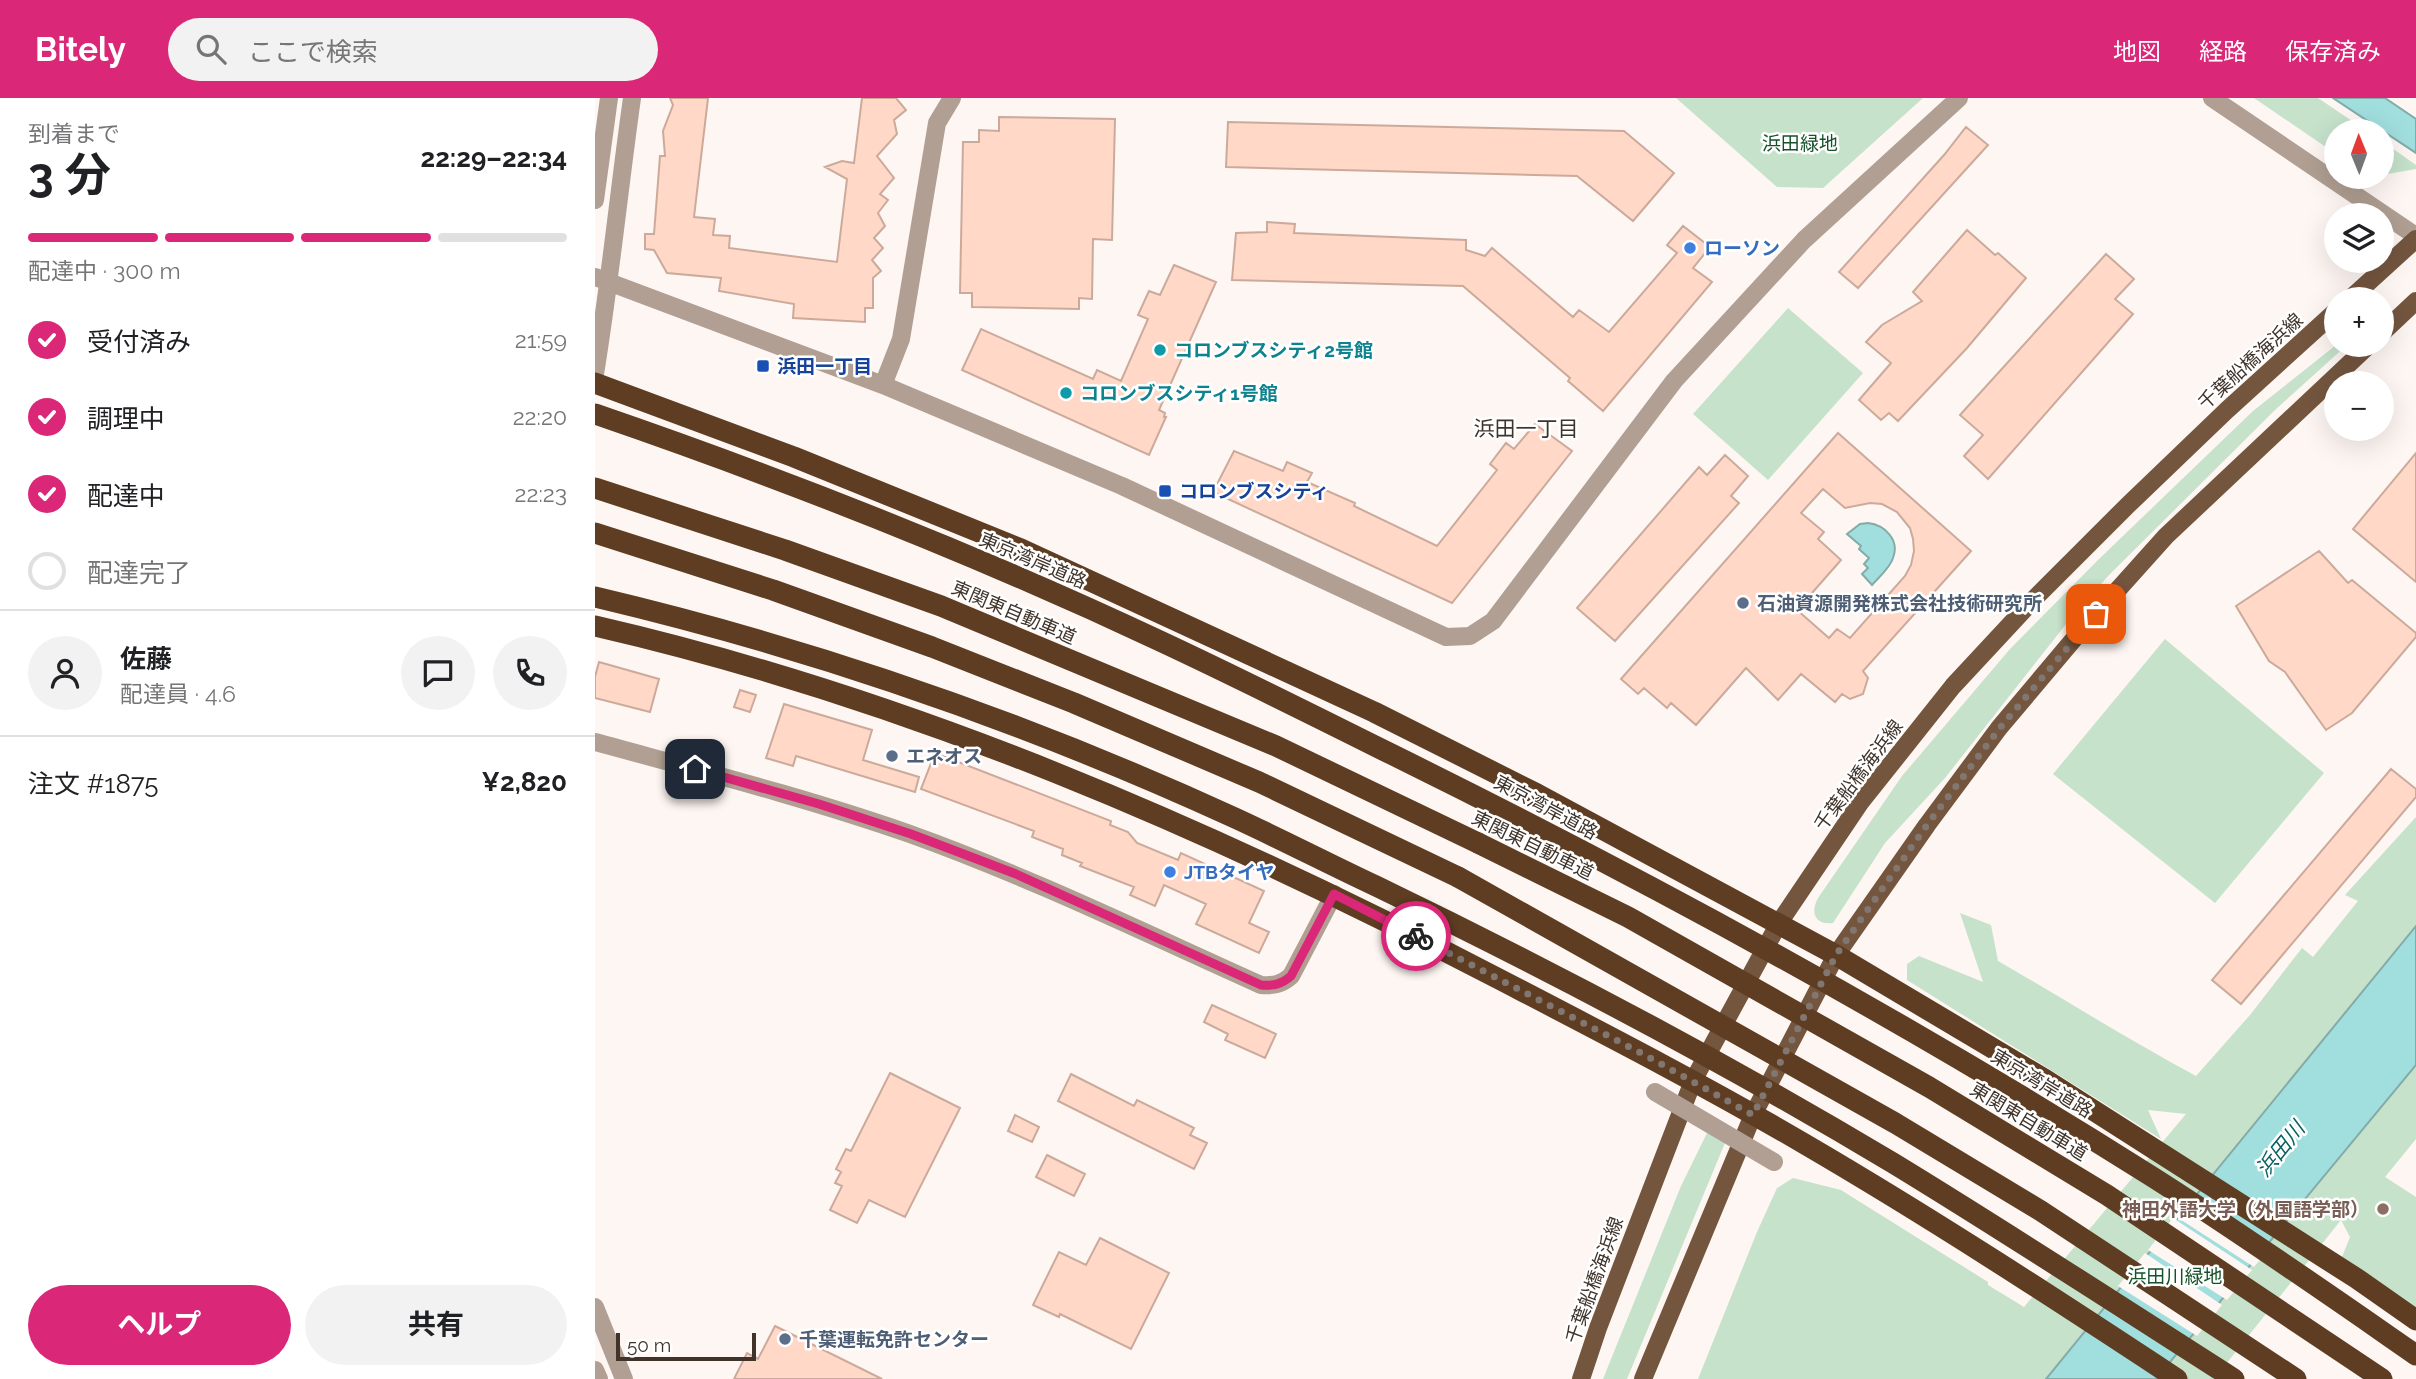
<!DOCTYPE html>
<html lang="ja">
<head>
<meta charset="utf-8">
<style>
	:root { --surface:#fff; --page:#f2f2f2; --text:#202124; --muted:#757577; --line:#e0e0e0; --accent:#db2777 }
	body { margin:0; font-family:Raleway,"Noto Sans JP",sans-serif; background:var(--page); color:var(--text); height:100vh; display:flex; flex-direction:column; font-size:26px; white-space:nowrap }
	* { box-sizing:border-box; margin:0 }
	p { font-size:23px; color:var(--muted) }
	.icon { flex:none; width:38px; height:38px; fill:none; stroke:currentColor; stroke-width:2; stroke-linecap:round; stroke-linejoin:round }
	.map { position:relative; flex:1; overflow:hidden }
	.details { display:flex; flex-direction:column; background:var(--surface); width:595px }
	.details>* { flex:none }
	.needle { width:46px; rotate:359deg }
	.fabs { position:absolute; left:1729px; top:21px; display:grid; gap:14px }
	.fabs a { display:grid; place-items:center; width:70px; height:70px; border-radius:50%; background:var(--surface); box-shadow:0 7px 28px #0002; font-size:35px }
	.scale { position:absolute; left:21px; bottom:18px; width:140px; box-sizing:border-box; padding-left:7px; border:4px solid #3f332a; border-top:0; font-size:19px; line-height:24px; white-space:nowrap; color:#3f332a; -webkit-text-stroke:5px #fff; paint-order:stroke }
	.pin { position:absolute; display:grid; place-items:center; width:60px; height:60px; color:#fff; margin:-30px; border-radius:14px; box-shadow:0 4px 10px #0006 }
	.courier { position:absolute; display:grid; place-items:center; width:70px; height:70px; margin:-35px; border:5px solid #db2777; border-radius:50%; background:#fff; color:#222; box-shadow:0 2px 9px #0007 }
	.summary em { font-style:normal; font-weight:700 }
	.summary div { display:flex; flex-direction:column-reverse }
	.summary { display:flex; align-items:center; justify-content:space-between; height:119px; padding:0 28px }
	h1 { font-size:46px; font-weight:700; line-height:52px }
	.bar { display:grid; grid-template-columns:repeat(4,1fr); gap:10px 7px; align-content:center; height:84px; padding:0 28px }
	.bar i { height:9px; border-radius:5px; background:var(--line) }
	.bar .active { background:var(--accent) }
	.bar p { grid-column:span 4 }
	.line { display:flex; align-items:center; gap:18px; padding:0 28px; border-top:2px solid var(--line) }
	.line div { flex:1 }
	.round { display:grid; place-items:center; flex:none; width:74px; height:74px; border-radius:37px; background:var(--page) }
	ol { padding:0 28px; list-style:none }
	li { display:flex; align-items:center; gap:21px; height:77px }
	li p { margin-inline-start:auto }
	li .icon { padding:7px; border-radius:50%; background:var(--accent); color:#fff; stroke-width:4 }
	li:last-child { color:var(--muted) }
	li i { width:38px; height:38px; border:4px solid var(--line); border-radius:50% }
	.button { display:flex; gap:14px; margin-top:auto; padding:14px 28px }
	.button a { flex:1; height:80px; border-radius:42px; background:var(--accent); color:#fff; font-size:28px; font-weight:700; line-height:80px; text-align:center }
	.button a+a { background:var(--page); color:var(--text) }
	header { display:flex; align-items:center; gap:42px; box-sizing:border-box; height:98px; padding:0 35px; background:var(--accent); color:#fff }
	header strong { font-size:33px }
	nav { display:flex; gap:38px; margin-inline-start:auto; font-size:24px }
	.search { width:490px; height:63px; background:var(--page); display:flex; align-items:center; gap:18px; box-sizing:border-box; padding:0 24px; border-radius:38px; color:var(--muted); font-size:26px }
	main { display:flex; flex:1; min-height:0 }
	.map>svg:first-child { display:block }
	.green { fill:#c6e2cb }
	.water { fill:#a1dede; stroke:#84aba8; stroke-width:2 }
	.pier { fill:#fdf6f2 }
	.building { fill:#ffd8c7; stroke:#ccaa9b; stroke-width:2; fill-rule:evenodd }
	.lines { fill:none; stroke-linecap:round; stroke-linejoin:round }
	.minor { stroke:#b09f92; stroke-width:18 }
	.major { stroke:#74563f; stroke-width:18 }
	.highway { stroke:#5e3d22; stroke-width:21 }
	.minor-bridge { stroke:#b09f92; stroke-width:18 }
	.highway-bridge { stroke:#5e3d22; stroke-width:21 }
	.done { stroke:#827770; stroke-width:7; stroke-dasharray:0 12.6 }
	.route { stroke:#db2777; stroke-width:9 }
	.shop-dot { fill:#3f7fe0; stroke:#fff; stroke-width:2.5 }
	.culture-dot { fill:#0f9aa8; stroke:#fff; stroke-width:2.5 }
	.transit-dot { fill:#1a4fb4; stroke:#fff; stroke-width:2.5 }
	.service-dot { fill:#5c6f8a; stroke:#fff; stroke-width:2.5 }
	.education-dot { fill:#8d6e63; stroke:#fff; stroke-width:2.5 }
	.labels { text-anchor:middle; dominant-baseline:central; stroke-width:5; stroke-linejoin:round; paint-order:stroke }
	.park-label { font-size:19px; fill:#145229; stroke:#fff }
	.shop-label { font-size:19px; font-weight:bold; fill:#366cbe; stroke:#fff; text-anchor:start }
	.culture-label { font-size:19px; font-weight:bold; fill:#0d838f; stroke:#fff; text-anchor:start }
	.street-label { font-size:19px; fill:#3f332a; stroke:#fff }
	.transit-label { font-size:19px; font-weight:bold; fill:#164399; stroke:#fff; text-anchor:start }
	.service-label { font-size:19px; font-weight:bold; fill:#4e5e75; stroke:#fff; text-anchor:start }
	.education-label { font-size:19px; font-weight:bold; fill:#785e54; stroke:#fff; text-anchor:end }
	.neighbourhood-label { font-size:21px; fill:#3f332a; stroke:#fff }
	.water-label { font-size:21px; font-style:italic; fill:#0a6162; stroke:#fff }
</style>
</head>
<body>
<header>
<strong>Bitely</strong>
<div class="search"><svg class="icon" aria-label="search" viewBox="0 0 24 24"><circle cx="10" cy="10" r="6"/><path d="M15 15l6 6"/></svg>ここで検索</div>
<nav><a>地図</a><a>経路</a><a>保存済み</a></nav>
</header>
<main>
<section class="details">
<div class="summary"><div><h1>3 分</h1><p>到着まで</p></div><em>22:29–22:34</em></div>
<div class="bar"><i class="active"></i><i class="active"></i><i class="active"></i><i></i><p>配達中 · 300 m</p></div>
<ol>
<li><svg class="icon" aria-label="check" viewBox="0 0 24 24"><path d="M5 12l5 5 9-10"/></svg>受付済み<p>21:59</p></li>
<li><svg class="icon" aria-label="check" viewBox="0 0 24 24"><path d="M5 12l5 5 9-10"/></svg>調理中<p>22:20</p></li>
<li><svg class="icon" aria-label="check" viewBox="0 0 24 24"><path d="M5 12l5 5 9-10"/></svg>配達中<p>22:23</p></li>
<li><i></i>配達完了</li>
</ol>
<div class="line" style="height:126px"><a class="round"><svg class="icon" aria-label="person" viewBox="0 0 24 24"><circle cx="12" cy="8" r="4"/><path d="M4 21q1-7 8-7t8 7"/></svg></a><div><b>佐藤</b><p>配達員 · 4.6</p></div><a class="round"><svg class="icon" aria-label="chat" viewBox="0 0 24 24"><path d="M4 5h16v11H9l-5 4z"/></svg></a><a class="round"><svg class="icon" aria-label="phone" viewBox="0 0 24 24"><path d="M5 4h4l2 5-3 2q2 4 5 5l2-3 5 2v4C11 20 4 13 5 4z"/></svg></a></div>
<div class="line" style="height:91px"><div>注文 #1875</div><b>¥2,820</b></div>
<div class="button"><a>ヘルプ</a><a>共有</a></div>
</section>
<div class="map">
<svg width="1821" height="1281" viewBox="0 0 1821 1281">
	<rect width="100%" height="100%" fill="#fdf6f2"/>
	<path class="green" d="M1081,0H1328L1228,90L1182,89Z
		M1659,0H1723L1772,33H1741V56Z
		M1787,43L1821,67V71L1787,77Z
		M1193,210L1268,275L1173,382L1098,316Z
		M1741,247H1752L1680,312L1514,477L1475,521L1350,680L1290,745L1238,825C1220,827 1215,815 1223,800L1307,678L1415,551L1503,462L1658,313Z
		M1570,541L1729,675L1620,805L1458,676Z
		M1821,719V1041L1790,1079L1821,1099V1210L1747,1159L1755,1139L1746,1122L1619,1281H1103L1162,1134L1182,1090L1198,1080L1246,1092L1393,1184V1187L1429,1209L1591,1016L1553,1012L1566,1041L1312,882V866L1324,858L1388,884L1365,815L1396,827L1403,863C1469,901 1534,942 1601,978L1655,917L1707,850L1718,859L1763,803L1750,797Z
		M1114,1031L1132,1040L1032,1281H1008L1086,1088Z"/>
	<path class="water" d="M1738,0H1790L1821,21V55Z
		M1273,425C1290,427 1305,442 1298,460C1295,470 1284,479 1277,487L1267,476L1273,470L1269,466L1274,460L1264,451L1266,448L1252,436L1265,426Z
		M1821,828V967L1561,1281H1451Z"/>
	<path class="pier" d="M1598,1095L1678,1147L1659,1169L1580,1118Z
		M1578,1120L1657,1172L1632,1202L1553,1152Z
		M1550,1155L1627,1207L1602,1238L1523,1188Z"/>
	<path class="building" d="M75,0H113L99,119L120,121L118,137L135,138L134,150L242,164L252,81L230,69L247,63L259,65L267,0H301L311,12L299,22L302,36L282,58L299,80L285,96L293,102L283,115L290,128L279,140L288,150L277,162L286,173L278,180V210H270V224L198,220L199,206L124,193L126,180L72,175L59,152L50,151V136H59L65,58H70L68,33L78,7Z
		M404,19L520,21L517,142L498,141L497,201L484,200V211L377,209V195H365L368,44H384V32L404,33Z
		M633,24L1029,33L1079,75L1038,123L982,78L631,69Z
		M1371,29L1393,47L1263,190L1244,174L1349,57Z
		M672,124L700,126L699,135L871,142V152L890,158L897,150L978,219L984,212L1014,234L1082,155L1072,147L1088,128L1115,149L1098,170L1117,184L1008,313L973,283L975,280L868,188L637,182L641,135L672,134Z
		M1372,132L1400,157L1403,155L1431,180L1372,250L1303,323L1294,315L1286,322L1264,302L1296,265L1271,244L1287,227L1327,203L1318,194Z
		M1511,156L1539,181L1520,201L1538,216L1393,381L1369,358L1388,337L1365,317Z
		M579,167L621,184L564,312L570,315L569,319H571L554,357L367,272L386,231L498,281L502,272L526,283L553,221L543,217L554,193L565,197Z
		M940,326L977,353L857,505L618,394L639,353L688,373L692,364L717,375L712,384L760,405L759,408L842,448L902,372L895,366L911,345L919,351Z
		M1243,335L1376,453L1268,573L1273,580L1268,596L1255,601L1247,596L1240,604L1206,576L1183,602L1151,570L1101,627L1076,605L1072,610L1049,590L1043,596L1026,581ZM1228,391L1250,410L1275,405L1287,406L1302,414L1315,430L1318,441L1319,453L1316,467L1310,478L1255,540L1242,531L1234,540L1202,512L1246,462L1223,441L1229,434L1206,415Z
		M1821,355V484L1758,431Z
		M1130,357L1153,378L1136,398L1144,405L1020,543L982,510L1104,369L1112,377Z
		M1724,453L1753,485L1757,482L1821,535V539L1757,615L1731,632L1690,574L1674,563L1641,508Z
		M4,564L64,581L55,614L0,600V579Z
		M145,592L161,597L155,614L139,609Z
		M189,606L277,632L268,662L324,679L320,694L201,658L198,668L171,660Z
		M340,655L516,723L515,727L533,734L542,745L583,762L586,755L669,793L654,825L674,834L664,855L601,826L611,806L569,787L560,808L535,797L539,789L485,768L487,765L467,757L468,751L437,739L439,733L326,691Z
		M1796,671L1821,691V699L1646,906L1617,882Z
		M617,907L681,936L670,960L630,942L633,936L609,924Z
		M295,975L365,1010L310,1119L274,1102L262,1125L235,1112L247,1088L240,1085L246,1074L241,1071L251,1051L256,1053Z
		M476,976L539,1008L542,1002L599,1030L595,1037L612,1045L599,1071L463,1003Z
		M420,1017L444,1029L437,1044L413,1033Z
		M452,1057L490,1076L479,1098L441,1079Z
		M505,1140L574,1175L536,1251L465,1216L464,1219L438,1207L464,1154L491,1167Z
		M180,1228L287,1281H139L152,1255L163,1261Z"/>
	<g class="lines">
		<path class="minor" d="M1617,0L1821,138
			M0,102L14,0
			M0,179L288,287L527,388L851,539L875,538L898,523L1079,283L1209,142L1364,0
			M0,276C15,184 24,92 37,0
			M288,287L306,241L342,25L357,0
			M0,644C106,673 212,700 315,736C435,779 550,835 666,887C679,888 687,886 696,878L739,796
			M0,1209L29,1281
			M0,1272L4,1281"/>
		<path class="major" d="M1755,201L1821,141
			M1787,235L1821,203
			M986,1281L1003,1230L1098,983L1184,825L1265,705L1358,588L1439,501L1534,406L1632,312L1741,213
			M1048,1281L1158,1017L1241,857L1332,727L1404,630L1484,535L1571,438L1774,247"/>
		<path class="highway" d="M0,285L199,359L426,451L779,614L942,696L1241,857L1451,982L1761,1180L1821,1222
			M0,390L190,452L346,508L681,648L883,745
			M0,435L178,492L337,549L479,605L664,684L863,779
			M0,528C317,601 616,731 904,881C1006,934 1109,987 1208,1045C1335,1119 1459,1200 1582,1281"/>
		<path class="minor-bridge" d="M1060,994L1179,1064"/>
		<path class="highway-bridge" d="M0,316C192,382 382,457 565,543C640,578 714,615 788,652C1050,781 1308,921 1556,1078C1646,1135 1733,1196 1821,1257
			M0,499C220,551 435,626 640,720C688,742 734,766 781,788C957,873 1131,965 1298,1065C1413,1135 1526,1209 1639,1281
			M883,745L1033,819L1334,989L1512,1097L1787,1281
			M863,779L1300,1025L1446,1113L1701,1281"/>
	</g>
	<g class="lines">
		<path class="done" d="M821,838L1048,956L1158,1017L1241,857L1332,727L1404,631L1501,516"/>
		<path class="route" d="M100,671L224,706L316,736L421,776L666,887C679,888 687,886 696,878L739,796L821,838"/>
	</g>
	<g class="shop-dot">
		<circle cx="1095" cy="150" r="7"/>
		<circle cx="575" cy="774" r="7"/>
	</g>
	<g class="culture-dot">
		<circle cx="565" cy="252" r="7"/>
		<circle cx="471" cy="295" r="7"/>
	</g>
	<g class="transit-dot">
		<rect x="161" y="261" width="14" height="14" rx="3.5"/>
		<rect x="563" y="386" width="14" height="14" rx="3.5"/>
	</g>
	<g class="service-dot">
		<circle cx="1148" cy="505" r="7"/>
		<circle cx="297" cy="658" r="7"/>
		<circle cx="190" cy="1241" r="7"/>
	</g>
	<circle class="education-dot" cx="1788" cy="1111" r="7"/>
	<g class="labels">
		<g class="park-label">
			<text x="1205" y="45">浜田緑地</text>
			<text x="1580" y="1178">浜田川緑地</text>
		</g>
		<g class="shop-label">
			<text x="1109" y="150">ローソン</text>
			<text x="589" y="774">JTBタイヤ</text>
		</g>
		<g class="culture-label">
			<text x="579" y="252">コロンブスシティ2号館</text>
			<text x="485" y="295">コロンブスシティ1号館</text>
		</g>
		<g class="street-label">
			<text transform="translate(1655 263) rotate(-42)">千葉船橋海浜線</text>
			<text transform="translate(438 462) rotate(23)">東京湾岸道路</text>
			<text transform="translate(419 514) rotate(23)">東関東自動車道</text>
			<text transform="translate(1263 677) rotate(-53)">千葉船橋海浜線</text>
			<text transform="translate(951 709) rotate(28)">東京湾岸道路</text>
			<text transform="translate(938 747) rotate(26)">東関東自動車道</text>
			<text transform="translate(1447 985) rotate(31)">東京湾岸道路</text>
			<text transform="translate(1434 1023) rotate(31)">東関東自動車道</text>
			<text transform="translate(999 1182) rotate(-70)">千葉船橋海浜線</text>
		</g>
		<g class="transit-label">
			<text x="182" y="268">浜田一丁目</text>
			<text x="584" y="393">コロンブスシティ</text>
		</g>
		<g class="service-label">
			<text x="1162" y="505">石油資源開発株式会社技術研究所</text>
			<text x="311" y="658">エネオス</text>
			<text x="204" y="1241">千葉運転免許センター</text>
		</g>
		<g class="education-label">
			<text x="1774" y="1111">神田外語大学（外国語学部）</text>
		</g>
		<g class="neighbourhood-label">
			<text x="931" y="330">浜田一丁目</text>
		</g>
		<g class="water-label">
			<text transform="translate(1685 1051) rotate(-51)">浜田川</text>
		</g>
	</g>
</svg>
<div class="fabs">
<a><svg class="needle" viewBox="-14 -14 28 28"><path d="M0-13l5 13h-10z" fill="#e53935"/><path d="M0 13l5-13h-10z" fill="#757577"/></svg></a>
<a><svg class="icon" aria-label="layers" viewBox="0 0 24 24"><path d="M12 4l9 5-9 5-9-5zM3 14l9 5 9-5"/></svg></a>
<a>+</a>
<a>−</a>
</div>
<div class="scale">50 m</div>
<div class="pin" style="left:1501px;top:516px;background:#ea580c"><svg class="icon" aria-label="bag" viewBox="0 0 24 24"><path d="M5 8h14l-1 12H6zM9 8a3 3 0 0 1 6 0"/></svg></div>
<div class="pin" style="left:100px;top:671px;background:#1f2937"><svg class="icon" aria-label="home" viewBox="0 0 24 24"><path d="M3 11l9-7 9 7M6 9v11h12V9"/></svg></div>
<div class="courier" style="left:821px;top:838px"><svg class="icon" aria-label="bike" viewBox="0 0 24 24"><circle cx="6" cy="16" r="4"/><circle cx="18" cy="16" r="4"/><path d="M6 16l4-8h5l3 8M10 8l3 8H6M13 5h3"/></svg></div>
</div>
</main>
</body>
</html>
